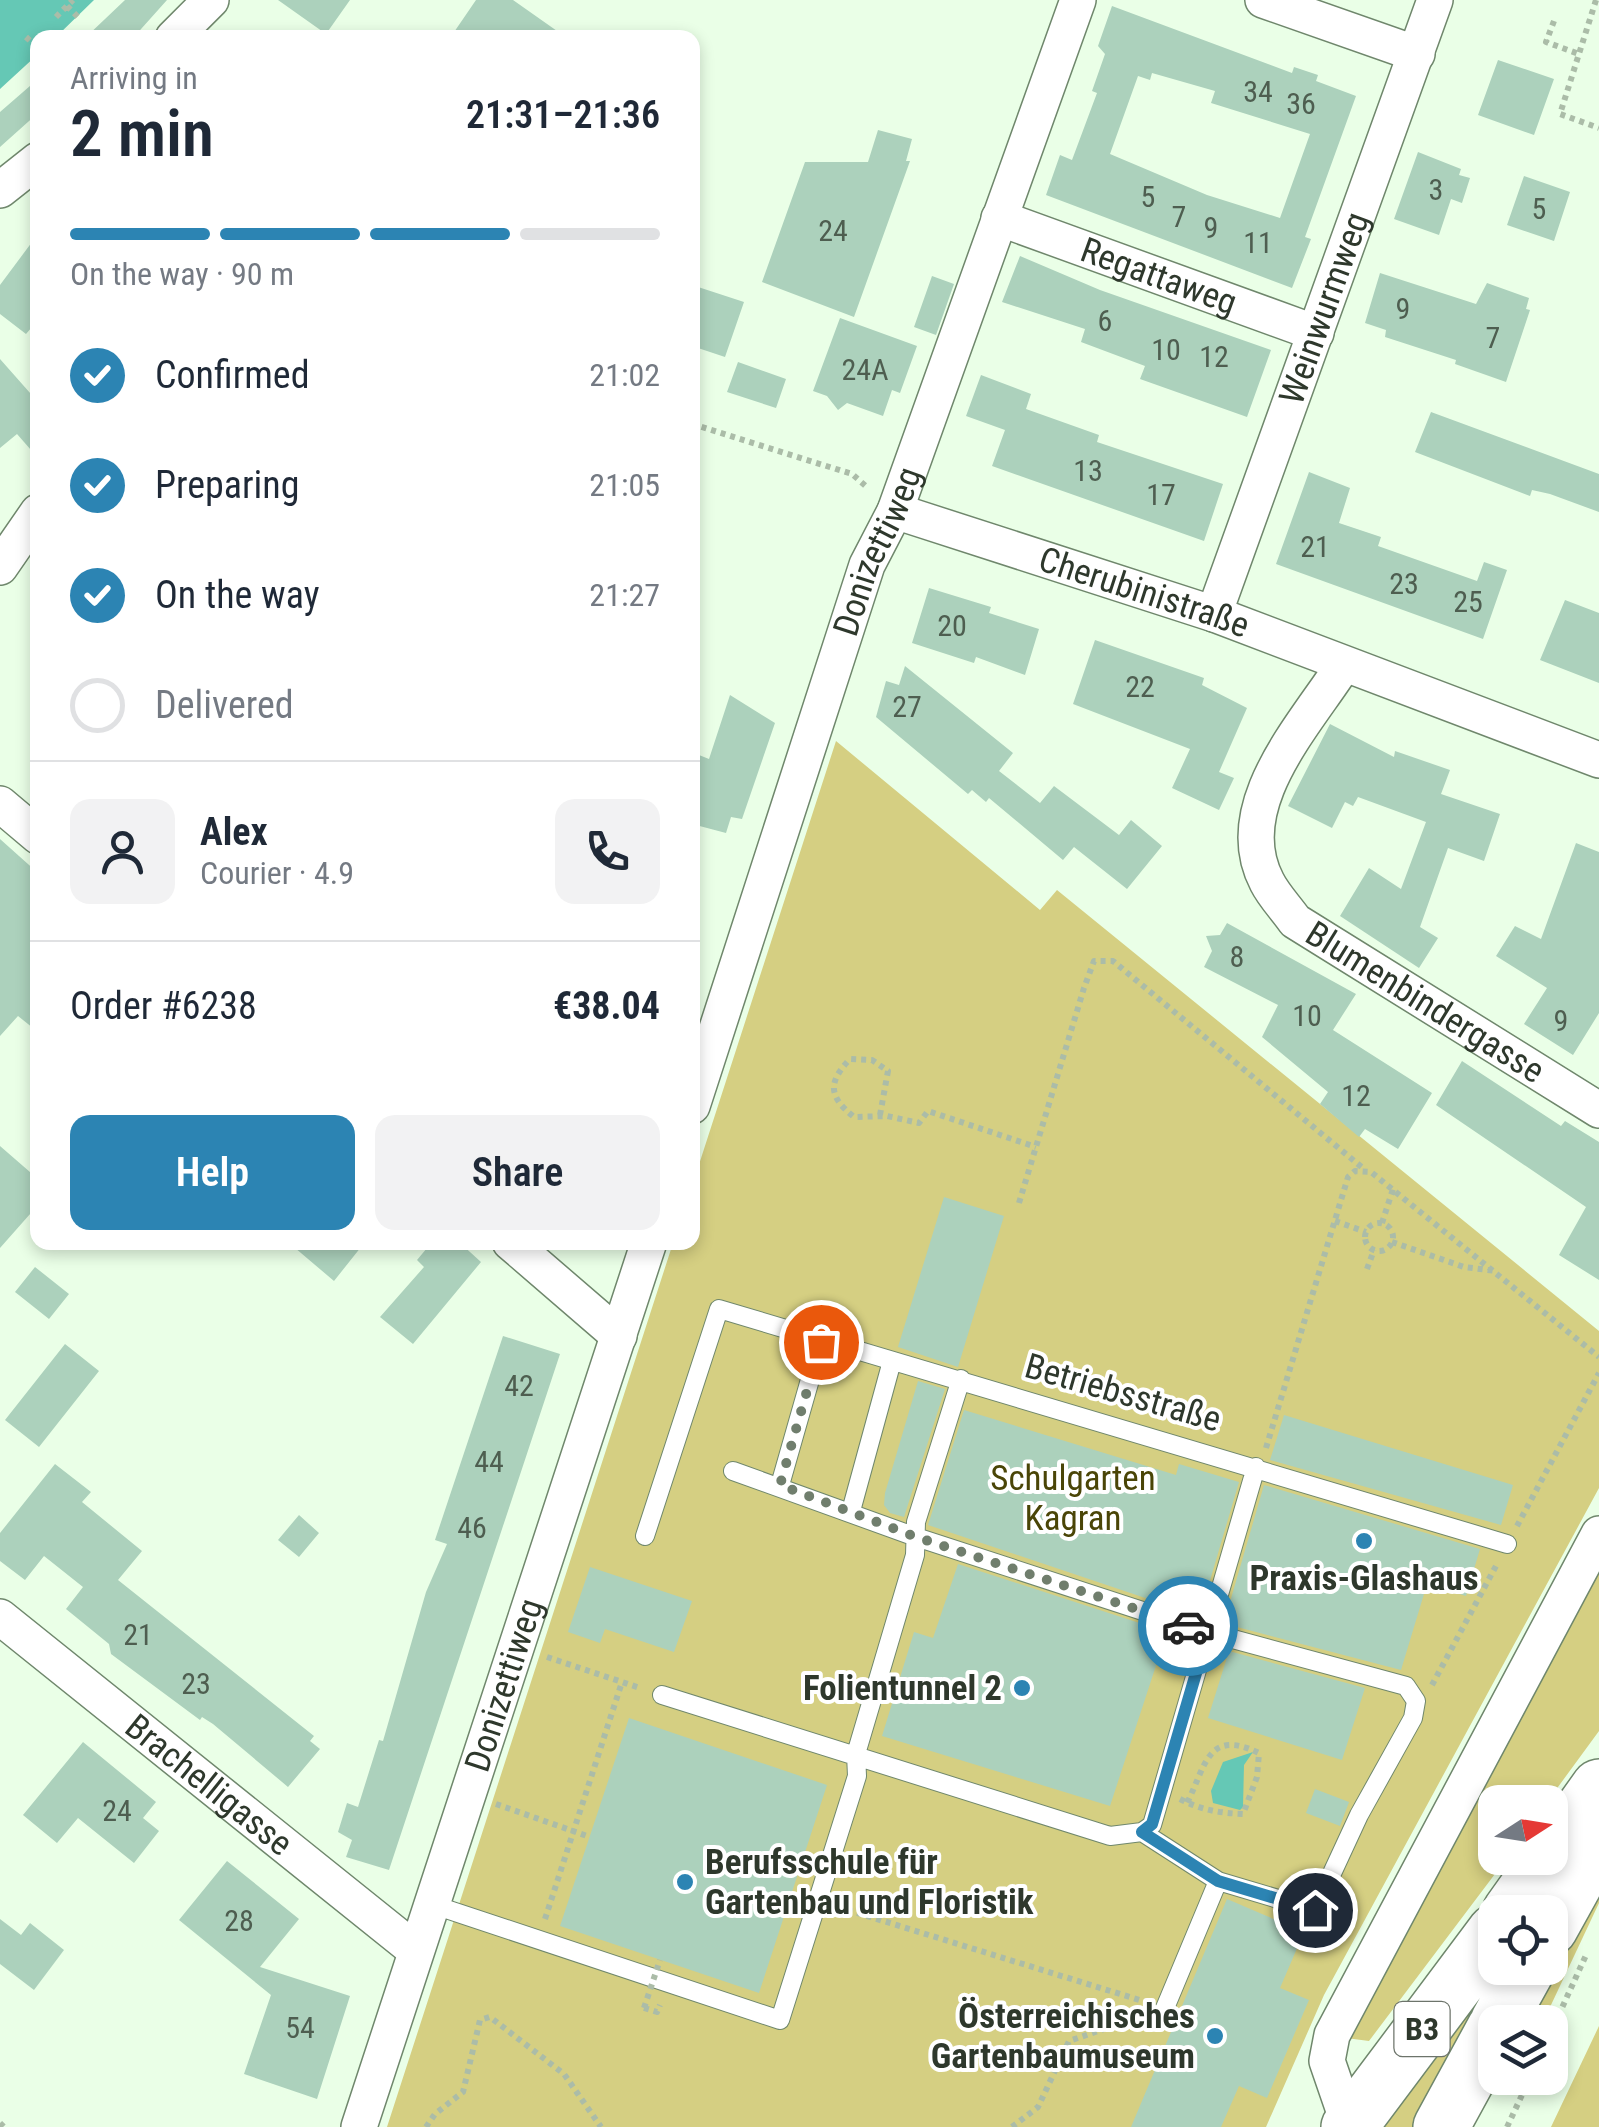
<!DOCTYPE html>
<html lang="en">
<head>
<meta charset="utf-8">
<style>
	:root { --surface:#fff; --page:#f2f2f3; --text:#1f2937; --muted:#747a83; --line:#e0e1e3; --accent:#2c84b3 }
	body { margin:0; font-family:"Roboto Condensed",sans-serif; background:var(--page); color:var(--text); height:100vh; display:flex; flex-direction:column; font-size:38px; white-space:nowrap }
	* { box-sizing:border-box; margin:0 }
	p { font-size:32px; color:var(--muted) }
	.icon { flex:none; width:55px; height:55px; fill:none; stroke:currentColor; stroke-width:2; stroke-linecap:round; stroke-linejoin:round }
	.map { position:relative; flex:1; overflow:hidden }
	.drawer { position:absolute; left:30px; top:30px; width:670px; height:1220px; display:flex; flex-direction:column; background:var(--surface); border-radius:20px; box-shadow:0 5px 15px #0003 }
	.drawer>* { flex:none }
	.needle { width:65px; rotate:78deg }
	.buttons { position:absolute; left:1478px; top:1785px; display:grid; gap:20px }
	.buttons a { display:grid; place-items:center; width:90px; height:90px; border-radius:20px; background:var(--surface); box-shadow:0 5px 15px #0003; font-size:50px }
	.pin { position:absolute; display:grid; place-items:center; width:85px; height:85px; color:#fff; margin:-42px; border:5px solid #fff; border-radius:50%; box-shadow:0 2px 10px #0007 }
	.courier { position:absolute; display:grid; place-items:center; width:100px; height:100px; margin:-50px; border:8px solid #2c84b3; border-radius:50%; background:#fff; color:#222; box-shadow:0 2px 12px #0007 }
	.head em { font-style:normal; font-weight:600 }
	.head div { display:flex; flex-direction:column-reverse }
	.head { display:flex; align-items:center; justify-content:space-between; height:170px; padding:0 40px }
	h1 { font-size:65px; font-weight:600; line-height:75px }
	.bar { display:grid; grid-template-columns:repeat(4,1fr); gap:15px 10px; align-content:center; height:120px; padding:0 40px }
	.bar i { height:12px; border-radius:8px; background:var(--line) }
	.bar .active { background:var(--accent) }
	.bar p { grid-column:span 4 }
	.line { display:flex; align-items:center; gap:25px; padding:0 40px; border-top:2px solid var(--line) }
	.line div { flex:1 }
	.round { display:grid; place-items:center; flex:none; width:105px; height:105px; border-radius:20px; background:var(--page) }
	ol { padding:0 40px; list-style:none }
	li { display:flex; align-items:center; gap:30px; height:110px }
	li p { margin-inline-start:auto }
	li .icon { padding:10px; border-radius:50%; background:var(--accent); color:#fff; stroke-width:4 }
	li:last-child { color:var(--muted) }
	li i { width:55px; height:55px; border:5px solid var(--line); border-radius:50% }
	.cta { display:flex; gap:20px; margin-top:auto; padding:20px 40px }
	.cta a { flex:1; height:115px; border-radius:20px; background:var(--accent); color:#fff; font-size:40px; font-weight:600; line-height:115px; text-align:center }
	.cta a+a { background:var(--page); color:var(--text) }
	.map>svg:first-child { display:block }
	.green { fill:#d5cf82 }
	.water { fill:#65c8b5 }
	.building { fill:#acd1bc; fill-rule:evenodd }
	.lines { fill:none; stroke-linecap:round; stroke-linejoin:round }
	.lane-casing { stroke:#6f876c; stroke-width:20 }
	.street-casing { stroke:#6f876c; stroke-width:38 }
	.primary-casing { stroke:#6f876c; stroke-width:58 }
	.path { stroke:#abbca8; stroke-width:6; stroke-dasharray:5 5; stroke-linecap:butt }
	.lane { stroke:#fff; stroke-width:18 }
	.street { stroke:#fff; stroke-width:35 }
	.primary { stroke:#fff; stroke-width:55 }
	.path-bridge { stroke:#abbca8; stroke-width:6; stroke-dasharray:5 5; stroke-linecap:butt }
	.done { stroke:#707e6d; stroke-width:10; stroke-dasharray:0 18 }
	.route { stroke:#2c84b3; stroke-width:12 }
	.poi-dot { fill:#2c84b3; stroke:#fff; stroke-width:4 }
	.labels { text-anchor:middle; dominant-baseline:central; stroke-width:8; stroke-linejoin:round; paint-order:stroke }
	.number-label { font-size:30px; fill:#4e5e50 }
	.shield { fill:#fff; stroke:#6d746b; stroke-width:2.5 }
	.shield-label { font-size:32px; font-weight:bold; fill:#2e382c }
	.street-label { font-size:35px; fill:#2e382c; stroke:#fff }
	.park-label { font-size:35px; fill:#4a4507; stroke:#fff }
	.poi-label { font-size:35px; font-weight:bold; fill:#2e382c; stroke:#fff; text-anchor:end }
</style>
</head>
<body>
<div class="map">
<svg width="1599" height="2127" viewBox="0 0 1599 2127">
	<rect width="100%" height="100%" fill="#eaffe7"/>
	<path class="green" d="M836,741L1040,910L1057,890L1599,1331V1488L1324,1995L1266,2127H387L673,1243L692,1242L693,1183Z
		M1599,1563V1731L1547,1802H1495V1858H1507L1369,2041L1346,2038Z
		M1599,1865V1903L1543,2022H1514Z
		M1472,2014L1420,2127H1383L1465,2015Z
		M1599,2026V2127H1551Z"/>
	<path class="water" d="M0,0H94L56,37L38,38L37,55L0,89Z
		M1253,1752L1244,1765L1243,1807L1240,1810L1213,1803L1211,1791L1223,1762Z"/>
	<path class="building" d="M125,0H167L133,38H85Z
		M278,0H350L326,34Z
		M476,0H513L567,38H450Z
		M1112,6L1292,73L1294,67L1318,75L1316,81L1356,96L1305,237L1311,239L1292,288L1046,195L1060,155L1072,160L1097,93L1092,91L1105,54L1098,46ZM1152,73L1215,91L1211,103L1310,134L1280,218L1207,195L1110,154L1138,76L1150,80Z
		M1498,60L1554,79L1534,135L1478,115Z
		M38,79V113L0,147V112Z
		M878,130L912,139L906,161H910L854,317L762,282L805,162H868Z
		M1418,152L1461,169L1459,175L1470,178L1462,203L1451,199L1439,235L1394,219Z
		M1524,176L1570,192L1554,241L1507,225Z
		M38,234V320L26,334L0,314V285Z
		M1020,256L1100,290L1271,350L1247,417L1140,379L1145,366L1081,342L1085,329L1002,302Z
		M1380,273L1476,304L1487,283L1529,298L1526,309L1530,310L1506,382L1455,364L1456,360L1385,337L1386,330L1365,323Z
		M932,276L954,284L936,335L914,327Z
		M692,285L744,302L725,357L692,346Z
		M840,318L917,346L900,393L892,390L883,416L847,403L838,410L827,396L813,391Z
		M0,359L38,402V458L17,434L0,448Z
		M738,362L786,379L776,408L727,392Z
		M981,375L1031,394L1026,409L1099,435L1097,442L1223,484L1204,541L992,466L1005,430L966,416Z
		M1431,412L1599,474V512L1550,494L1532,490L1530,496L1415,452Z
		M1309,472L1350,488L1339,523L1381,537L1378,546L1477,581L1484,562L1507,570L1483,639L1276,564Z
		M929,588L991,607L989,613L1039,629L1025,675L976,657L974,663L912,643Z
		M1565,600L1599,613V683L1540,660Z
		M1095,640L1204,678L1202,685L1247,708L1219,772L1234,778L1219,810L1172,788L1190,749L1073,704Z
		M905,666L1013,753L999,771L1040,803L1054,786L1119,835L1131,820L1162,846L1127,889L1074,847L1063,860L989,798L986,802L972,790L968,794L876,717L886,681L899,685Z
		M730,695L775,723L742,819L731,817L726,833L692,824V775L699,755L709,759Z
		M1330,724L1394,757L1395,751L1450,770L1441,794L1500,814L1484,861L1448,848L1420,927L1438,938L1419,968L1340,916L1369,868L1401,889L1426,822L1358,797L1353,806L1345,802L1332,828L1288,806Z
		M0,839L38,873V1032L18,1016L0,1036Z
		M1576,843L1599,852V1013L1573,1055L1524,1024L1547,988L1496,956L1515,926L1541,939Z
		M1227,923L1356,994L1333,1030L1432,1093L1398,1149L1365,1129L1359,1137L1320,1104L1328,1092L1262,1037L1278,1005L1204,967L1212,951L1206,936L1220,935Z
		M1462,1061L1561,1126L1565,1121L1599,1142V1280L1559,1255L1586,1207L1436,1105Z
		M0,1146L38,1179V1205L0,1248Z
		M944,1197L1004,1216L958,1367L898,1347Z
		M288,1242H365L334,1281Z
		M432,1242H459L481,1262L413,1344L380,1317L424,1267L417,1260Z
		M35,1267L69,1294L49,1319L15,1292Z
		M503,1336L560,1354L389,1870L346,1857L352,1840L338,1832L347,1803L358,1807L379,1740L383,1741L426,1592L447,1544L435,1540Z
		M65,1344L99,1371L39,1447L5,1420Z
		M918,1381L945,1389L904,1517L890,1513L884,1505L885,1493Z
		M964,1410L1176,1475L1179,1464L1239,1482L1201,1611L1177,1604L1175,1608L928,1525Z
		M1284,1415L1513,1485L1501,1525L1270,1460Z
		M55,1464L91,1492L82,1502L142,1551L118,1580L314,1736L310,1741L320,1749L288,1787L213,1724L202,1717L200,1720L111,1654L109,1644L66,1609L83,1587L44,1556L25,1580L0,1561V1533Z
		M1264,1485L1480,1549L1466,1596L1427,1584L1401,1670L1237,1627L1238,1623L1225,1619Z
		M299,1515L319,1533L299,1557L278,1540Z
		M958,1564L1167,1632L1110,1806L882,1736L914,1632L933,1638Z
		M590,1567L692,1601L674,1652L605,1629L600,1643L568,1632Z
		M1229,1651L1365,1688L1342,1760L1208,1718Z
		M629,1718L827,1785L759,1993L560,1926Z
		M83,1742L156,1802L143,1818L159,1831L134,1863L78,1818L57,1843L23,1815Z
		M1315,1789L1349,1802L1340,1826L1306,1813Z
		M227,1861L299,1919L260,1967L350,1996L317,2099L244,2074L271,1995L179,1920Z
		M1227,1899L1304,1932L1280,1988L1309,2000L1267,2098L1239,2086L1221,2127H1131Z
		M0,1919L21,1935L30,1923L64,1950L34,1990L0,1964Z"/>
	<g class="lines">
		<defs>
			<path id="lane" d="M780,1485L821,1341
				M851,1511L892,1361
				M645,1536L719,1309L1507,1544
				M662,1695L1110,1836L1142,1832L1218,1881L1315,1910L1359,1815L1413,1718L1416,1701L1406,1686L1207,1632L916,1537L733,1471
				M1142,1832L1152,1825L1256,1467
				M431,1904L780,2020L857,1776L856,1754L915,1555L916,1522L961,1379
				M1165,2008L1218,1881"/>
			<g id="street">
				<path d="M1263,0L1417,54"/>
				<path d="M173,38L211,0"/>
				<path d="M0,190L38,160"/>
				<path id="s1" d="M999,218L1316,333"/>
				<path id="s2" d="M895,511L1214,614L1599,760"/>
				<path d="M0,567L38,512"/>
				<path id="s3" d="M1214,614L1435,0"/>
				<path id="s4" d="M1344,664C1306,724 1227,806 1267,882C1274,896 1286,908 1295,921L1599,1110"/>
				<path d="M0,804L38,836"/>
				<path id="s5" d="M692,1106L867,565L895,511L1078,0"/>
				<path d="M510,1242L619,1336"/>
				<path id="s6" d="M0,1617L415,1950"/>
				<path d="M1349,2125L1327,2061L1332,2035L1599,1534"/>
				<path id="s7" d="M359,2127L649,1242"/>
			</g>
			<path id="primary" d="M1510,1912L1599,1787
				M1550,1928L1597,1843
				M1498,2022L1528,1968
				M1349,2127L1495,1932
				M1441,2127L1495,2028"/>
		</defs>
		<use href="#lane" class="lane-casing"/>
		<use href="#street" class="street-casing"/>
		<use href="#primary" class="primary-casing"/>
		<path class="path" d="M1596,0L1560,114L1599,128
			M67,6L78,17
			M56,17L73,0
			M1554,21L1546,42L1579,54
			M26,37L38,48
			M692,424L852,474L868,488
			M880,1115L888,1071L872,1060L850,1059C827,1083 829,1097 854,1117L887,1116L919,1123L928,1111L1036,1147
			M1019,1203L1084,988L1094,961H1113L1364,1169
			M1335,1221L1366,1232
			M1382,1223L1393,1189
			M1365 1237a14 14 0 1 1 28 0a14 14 0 1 1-28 0Z
			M1392,1242L1464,1267L1496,1271
			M1367,1269L1374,1250
			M1266,1448L1348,1177L1355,1171L1371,1172L1599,1357
			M1517,1526L1599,1373
			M547,1657L640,1688
			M1432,1685L1497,1564
			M1180,1799C1201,1810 1220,1813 1243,1814L1257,1777L1259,1753C1207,1728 1206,1766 1187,1803
			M496,1804L590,1837
			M838,1907L1146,2002
			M545,1919L622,1682
			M644,2008L657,2012L660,2005
			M1550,2034L1587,1953
			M0,2123L4,2127
			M426,2127L435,2114L463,2092L480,2020L490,2017L564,2074L601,2127
			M1012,2127L1038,2107L1069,2041L1145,2015
			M1507,2127L1530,2078"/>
		<use href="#lane" class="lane"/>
		<use href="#street" class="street"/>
		<use href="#primary" class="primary"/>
		<path class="path-bridge" d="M644,2008L660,1960"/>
	</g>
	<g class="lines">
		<path class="done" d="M821,1342L780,1485L916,1537L1188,1626"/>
		<path class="route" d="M1188,1626L1208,1632L1152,1824L1142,1832L1218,1881L1315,1910"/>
	</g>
	<g class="poi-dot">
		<circle cx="1364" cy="1541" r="10"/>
		<circle cx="1022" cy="1688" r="10"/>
		<circle cx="685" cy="1882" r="10"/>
		<circle cx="1215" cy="2036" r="10"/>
	</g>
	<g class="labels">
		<g class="number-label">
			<text x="1258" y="91">34</text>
			<text x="1301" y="103">36</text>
			<text x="1436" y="189">3</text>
			<text x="1148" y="196">5</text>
			<text x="1539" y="208">5</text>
			<text x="1179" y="216">7</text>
			<text x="1211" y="227">9</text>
			<text x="833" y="230">24</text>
			<text x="1258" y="242">11</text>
			<text x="1403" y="308">9</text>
			<text x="1105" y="320">6</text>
			<text x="1493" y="337">7</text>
			<text x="1166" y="349">10</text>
			<text x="1214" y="356">12</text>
			<text x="865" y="369">24A</text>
			<text x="1088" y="470">13</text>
			<text x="1161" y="494">17</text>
			<text x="1315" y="546">21</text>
			<text x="1404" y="583">23</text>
			<text x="1468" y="601">25</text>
			<text x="952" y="625">20</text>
			<text x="1140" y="686">22</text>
			<text x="907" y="706">27</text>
			<text x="1237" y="956">8</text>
			<text x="1307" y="1015">10</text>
			<text x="1561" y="1020">9</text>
			<text x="1356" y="1095">12</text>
			<text x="519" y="1385">42</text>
			<text x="489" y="1461">44</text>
			<text x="472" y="1527">46</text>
			<text x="138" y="1634">21</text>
			<text x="196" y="1683">23</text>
			<text x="117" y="1810">24</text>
			<text x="239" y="1920">28</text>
			<text x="300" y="2027">54</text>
		</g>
		<rect class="shield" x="1394.5" y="2002" width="55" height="54" rx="8"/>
		<g class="shield-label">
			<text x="1422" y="2029">B3</text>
		</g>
		<g class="street-label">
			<text stroke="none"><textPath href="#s1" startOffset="170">Regattaweg</textPath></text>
			<text stroke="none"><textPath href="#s3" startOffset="325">Weinwurmweg</textPath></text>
			<text stroke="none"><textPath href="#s5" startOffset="585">Donizettiweg</textPath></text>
			<text stroke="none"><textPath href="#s2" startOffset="262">Cherubinistraße</textPath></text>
			<text stroke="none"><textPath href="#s4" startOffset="445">Blumenbindergasse</textPath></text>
			<text transform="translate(1123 1393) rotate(16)">Betriebsstraße</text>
			<text stroke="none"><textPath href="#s7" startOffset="465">Donizettiweg</textPath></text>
			<text stroke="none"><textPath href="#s6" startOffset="268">Brachelligasse</textPath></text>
		</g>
		<g class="park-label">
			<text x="1073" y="1478">Schulgarten<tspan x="1073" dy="40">Kagran</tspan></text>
		</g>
		<g class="poi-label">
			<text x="1364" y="1578" text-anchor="middle">Praxis-Glashaus</text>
			<text x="1002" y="1688">Folientunnel 2</text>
			<text x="705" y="1862" text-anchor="start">Berufsschule für<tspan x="705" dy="40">Gartenbau und Floristik</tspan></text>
			<text x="1195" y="2016">Österreichisches<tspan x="1195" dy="40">Gartenbaumuseum</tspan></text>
		</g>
	</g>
</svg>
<div class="buttons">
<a><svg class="needle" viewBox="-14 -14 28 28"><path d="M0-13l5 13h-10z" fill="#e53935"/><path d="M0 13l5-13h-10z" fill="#747a83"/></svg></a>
<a><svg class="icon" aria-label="locate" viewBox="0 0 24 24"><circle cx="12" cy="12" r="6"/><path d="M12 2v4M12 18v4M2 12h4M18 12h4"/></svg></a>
<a><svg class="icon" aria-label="layers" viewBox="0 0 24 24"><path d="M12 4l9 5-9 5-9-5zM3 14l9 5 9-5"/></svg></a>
</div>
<div class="pin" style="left:821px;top:1342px;background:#ea580c"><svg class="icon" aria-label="bag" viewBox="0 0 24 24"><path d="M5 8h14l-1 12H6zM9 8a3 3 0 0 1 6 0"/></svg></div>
<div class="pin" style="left:1315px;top:1910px;background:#1f2937"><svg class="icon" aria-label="home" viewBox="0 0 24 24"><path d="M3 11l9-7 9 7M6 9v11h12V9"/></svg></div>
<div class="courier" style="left:1188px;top:1626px"><svg class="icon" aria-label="car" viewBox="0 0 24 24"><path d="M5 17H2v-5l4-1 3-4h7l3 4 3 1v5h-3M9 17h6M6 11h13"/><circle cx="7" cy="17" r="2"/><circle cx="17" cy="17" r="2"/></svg></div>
<section class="drawer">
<div class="head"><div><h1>2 min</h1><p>Arriving in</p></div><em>21:31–21:36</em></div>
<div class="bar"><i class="active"></i><i class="active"></i><i class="active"></i><i></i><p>On the way · 90 m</p></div>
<ol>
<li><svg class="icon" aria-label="check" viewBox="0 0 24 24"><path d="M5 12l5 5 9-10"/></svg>Confirmed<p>21:02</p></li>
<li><svg class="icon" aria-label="check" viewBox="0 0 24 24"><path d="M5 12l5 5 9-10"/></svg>Preparing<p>21:05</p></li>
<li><svg class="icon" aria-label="check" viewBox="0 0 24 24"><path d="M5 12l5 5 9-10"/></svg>On the way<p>21:27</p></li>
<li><i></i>Delivered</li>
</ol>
<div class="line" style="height:180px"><a class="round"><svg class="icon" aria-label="person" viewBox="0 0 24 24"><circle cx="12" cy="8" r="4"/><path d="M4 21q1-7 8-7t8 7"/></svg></a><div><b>Alex</b><p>Courier · 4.9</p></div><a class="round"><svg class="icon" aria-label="phone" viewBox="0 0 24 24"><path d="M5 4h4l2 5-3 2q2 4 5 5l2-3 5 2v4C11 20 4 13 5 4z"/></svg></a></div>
<div class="line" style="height:130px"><div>Order #6238</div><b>€38.04</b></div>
<div class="cta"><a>Help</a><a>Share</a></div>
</section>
</div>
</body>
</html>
